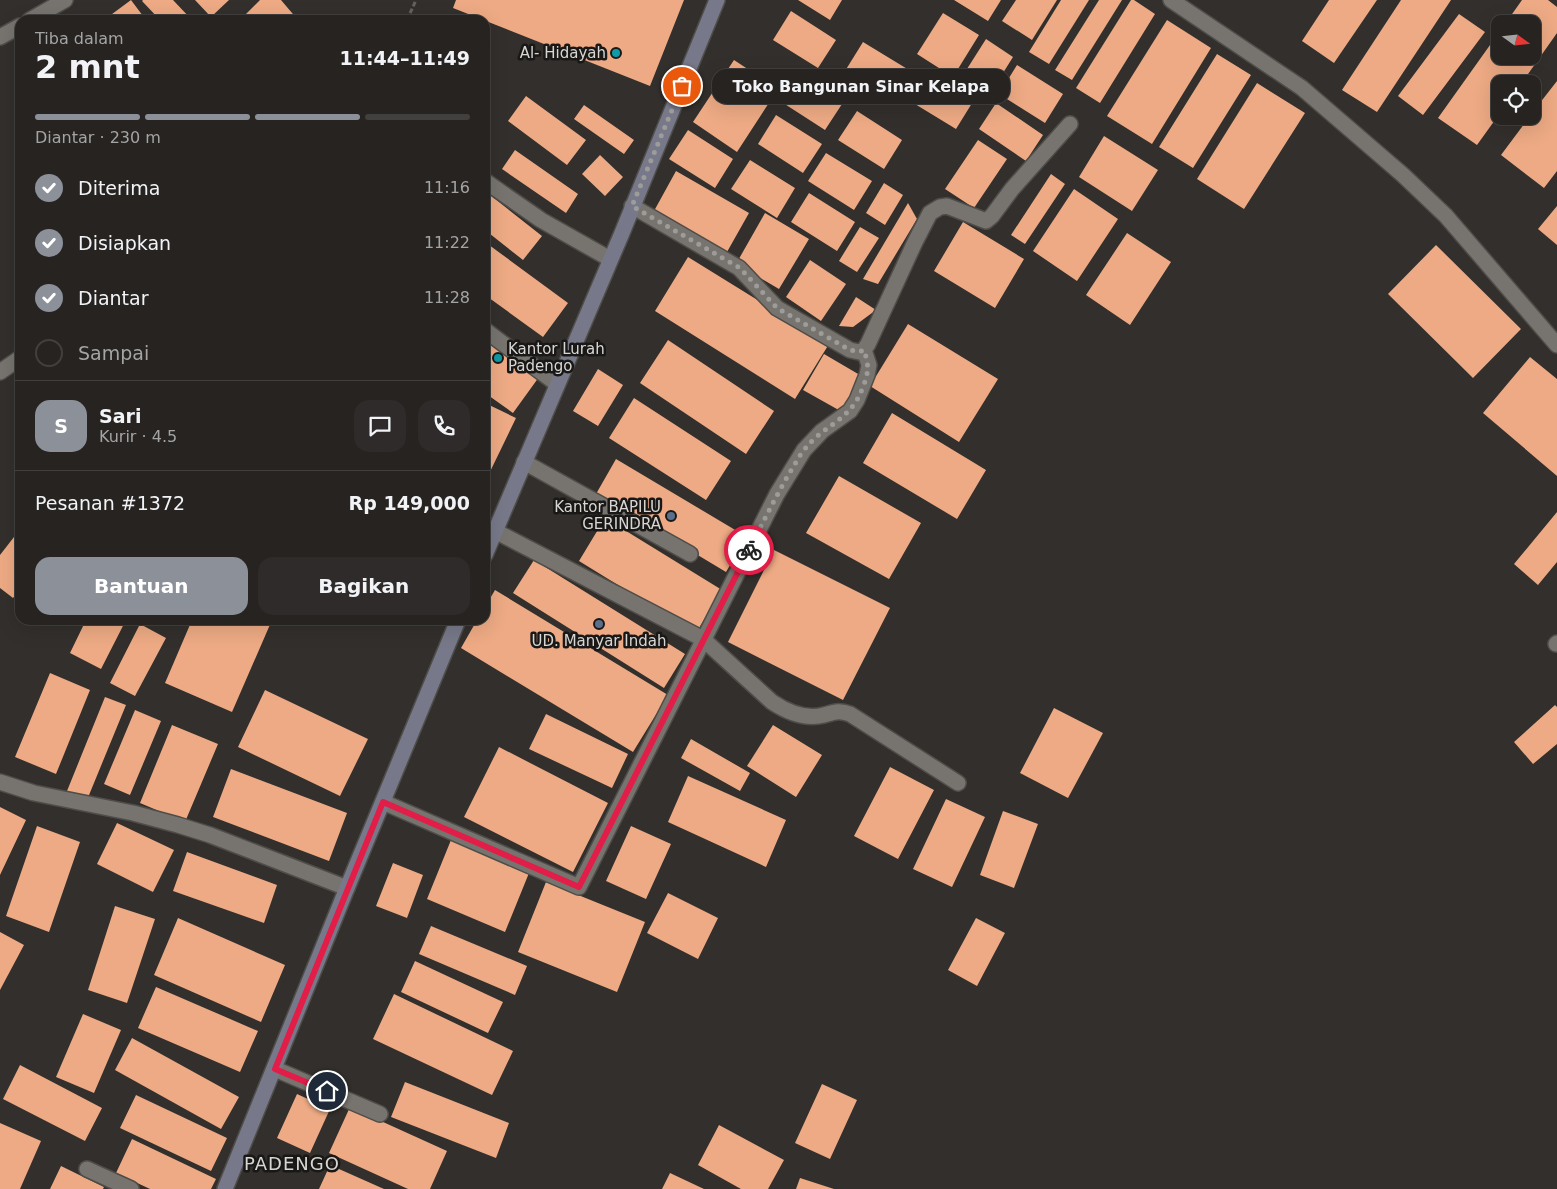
<!DOCTYPE html>
<html lang="id">
<head>
<meta charset="utf-8">
<style>
	:root { --surface:#262321; --page:#2e2b2a; --text:#f1f3f6; --muted:#a4a4a5; --line:#42403f; --accent:#8c9099 }
	body { margin:0; font-family:"DejaVu Sans",sans-serif; background:var(--page); color:var(--text); height:100vh; display:flex; flex-direction:column; font-size:19px; white-space:nowrap }
	* { box-sizing:border-box; margin:0 }
	p { font-size:16px; color:var(--muted) }
	.icon { flex:none; width:28px; height:28px; fill:none; stroke:currentColor; stroke-width:2; stroke-linecap:round; stroke-linejoin:round }
	.map { position:relative; flex:1; overflow:hidden }
	.panel { position:absolute; left:15px; top:15px; width:475px; height:610px; display:flex; flex-direction:column; background:var(--surface); border-radius:15px; box-shadow:0 5px 20px #0002,0 0 0 1px var(--line) }
	.panel>* { flex:none }
	.needle { width:32px; rotate:105deg }
	.fabs { position:absolute; left:1491px; top:15px; display:grid; gap:10px }
	.fabs a { display:grid; place-items:center; width:50px; height:50px; border-radius:10px; background:var(--surface); box-shadow:0 5px 20px #0002,0 0 0 1px var(--line); font-size:25px }
	.pin { position:absolute; display:grid; place-items:center; width:42px; height:42px; color:#fff; margin:-21px; border:2px solid #fff; border-radius:50%; box-shadow:0 1px 5px #0007 }
	.courier { position:absolute; display:grid; place-items:center; width:50px; height:50px; margin:-25px; border:4px solid #e11d48; border-radius:50%; background:#fff; color:#222; box-shadow:0 1px 6px #0007 }
	.bubble { position:absolute; height:35px; border-radius:15px; background:var(--surface); box-shadow:0 5px 20px #0002,0 0 0 1px var(--line); font-size:16px; font-weight:800; line-height:35px; text-align:center }
	.head em { font-style:normal; font-weight:800 }
	.head div { display:flex; flex-direction:column-reverse }
	.head { display:flex; align-items:center; justify-content:space-between; height:85px; padding:0 20px }
	h1 { font-size:32px; font-weight:800; line-height:38px }
	.bar { display:grid; grid-template-columns:repeat(4,1fr); gap:8px 5px; align-content:center; height:60px; padding:0 20px }
	.bar i { height:6px; border-radius:4px; background:var(--line) }
	.bar .current { background:var(--accent) }
	.bar p { grid-column:span 4 }
	.line { display:flex; align-items:center; gap:12px; padding:0 20px; border-top:1px solid var(--line) }
	.line div { flex:1 }
	.round { display:grid; place-items:center; flex:none; width:52px; height:52px; border-radius:15px; background:var(--page) }
	ol { padding:0 20px; list-style:none }
	li { display:flex; align-items:center; gap:15px; height:55px }
	li p { margin-inline-start:auto }
	li .icon { padding:5px; border-radius:50%; background:var(--accent); color:#fff; stroke-width:4 }
	li:last-child { color:var(--muted) }
	li i { width:28px; height:28px; border:2px solid var(--line); border-radius:50% }
	.button { display:flex; gap:10px; margin-top:auto; padding:10px 20px }
	.button a { flex:1; height:58px; border-radius:15px; background:var(--accent); color:#fff; font-size:20px; font-weight:800; line-height:58px; text-align:center }
	.button a+a { background:var(--page); color:var(--text) }
	.map>svg:first-child { display:block }
	.building { fill:#edaa84 }
	.lines { fill:none; stroke-linecap:round; stroke-linejoin:round }
	.street-casing { stroke:#4f4d49; stroke-width:18 }
	.secondary-casing { stroke:#4f4d49; stroke-width:18 }
	.path { stroke:#64625f; stroke-width:3; stroke-dasharray:5 2.5; stroke-linecap:butt }
	.street { stroke:#77746f; stroke-width:15 }
	.secondary { stroke:#77798a; stroke-width:15 }
	.done { stroke:#9d9c99; stroke-width:5; stroke-dasharray:0 9 }
	.route { stroke:#e11d48; stroke-width:6 }
	.culture-dot { fill:#0f9aa8; stroke:#191816; stroke-width:2 }
	.service-dot { fill:#5c6f8a; stroke:#191816; stroke-width:2 }
	.labels { text-anchor:middle; dominant-baseline:central; stroke-width:5; stroke-linejoin:round; paint-order:stroke }
	.poi-label { font-size:15px; fill:#d7d6d3; stroke:#191816; text-anchor:end }
	.quarter-label { font-size:18px; letter-spacing:1px; fill:#d7d6d3; stroke:#191816 }
</style>
</head>
<body>
<div class="map">
<svg width="1557" height="1189" viewBox="0 0 1557 1189">
	<rect width="100%" height="100%" fill="#322f2c"/>
	<path class="building" d="M131,0L146,20H104Z
		M143,0H173L192,20H160L142,1Z
		M195,0H229L211,17Z
		M260,0H281L298,20H240Z
		M456,0H684L650,86L453,8Z
		M798,0H842L830,20Z
		M954,0H1001L988,21Z
		M1016,0H1057L1032,40L1002,21Z
		M1061,0H1089L1049,64L1029,52Z
		M1099,0H1122L1072,80L1055,70Z
		M1131,0H1134L1155,14L1100,103L1076,88Z
		M1329,0H1377L1334,63L1302,41Z
		M1401,0H1451L1377,112L1342,90Z
		M1522,0H1548L1557,7V33L1521,84H1500V113L1477,145L1438,118L1500,31V56H1532V24H1505Z
		M791,11L836,40L818,68L773,40Z
		M943,13L979,35L953,77L917,54Z
		M1459,14L1485,32L1423,115L1398,96Z
		M1167,20L1211,48L1152,144L1107,116Z
		M986,39L1013,57L988,97L960,80Z
		M863,42L909,70L891,100L845,71Z
		M1217,54L1251,75L1193,168L1159,147Z
		M734,60L778,89L737,152L693,122Z
		M1017,65L1063,94L1045,123L999,94Z
		M928,72L974,100L956,129L910,101Z
		M798,73L844,101L825,130L780,101Z
		M1557,81V171L1544,188L1501,155L1530,116H1532V113Z
		M1257,83L1305,113L1244,209L1197,179Z
		M526,96L586,140L567,165L508,121Z
		M996,103L1043,135L1026,161L979,129Z
		M584,105L634,140L624,154L574,119Z
		M857,111L902,140L884,169L838,140Z
		M776,115L822,144L803,173L758,144Z
		M688,130L733,159L715,188L669,159Z
		M1104,136L1158,170L1132,211L1079,177Z
		M978,140L1007,159L974,208L945,189Z
		M515,150L578,194L566,213L502,169Z
		M826,153L872,181L854,210L808,181Z
		M600,155L623,177L605,196L582,174Z
		M750,160L795,188L777,218L731,189Z
		M676,171L749,213L727,252L654,211Z
		M1051,174L1065,184L1025,244L1011,235Z
		M884,183L903,195L885,225L866,213Z
		M1074,189L1118,219L1077,281L1033,251Z
		M485,191L542,236L523,260L485,230Z
		M809,193L855,222L837,251L791,222Z
		M908,203L917,219L878,284L863,279Z
		M1557,206V245L1538,229Z
		M765,213L809,239L779,289L736,264Z
		M963,222L1024,259L995,308L934,271Z
		M860,227L879,238L857,272L839,261Z
		M1127,233L1171,262L1130,325L1086,295Z
		M485,242L568,303L543,337L485,295Z
		M1436,245L1521,329L1473,378L1388,294Z
		M688,257L829,344L795,399L655,311Z
		M810,260L846,284L821,321L786,297Z
		M856,297L876,310L853,327L839,326Z
		M908,324L998,379L959,442L870,386Z
		M485,339L539,377L513,413L485,393Z
		M668,340L774,411L746,454L640,383Z
		M824,354L865,378L844,413L803,390Z
		M1530,357L1557,379V476L1483,413Z
		M598,369L623,385L598,426L573,411Z
		M634,398L731,461L706,500L609,438Z
		M485,403L516,418L485,482Z
		M892,413L986,470L957,519L863,463Z
		M616,459L747,537L726,572L596,494Z
		M839,476L921,523L889,579L806,533Z
		M1557,512V562L1538,585L1514,564Z
		M605,518L722,590L696,633L579,561Z
		M14,537L20,541V589L13,598L0,588V555Z
		M774,550L890,608L843,700L728,642Z
		M534,560L685,654L664,688L513,593Z
		M495,590L668,695L633,752L461,648L477,620H485V607Z
		M86,620H126L101,669L70,653Z
		M192,620H272L232,712L165,683Z
		M140,624L166,638L135,696L110,683Z
		M50,673L90,690L56,774L15,757Z
		M265,690L368,739L340,796L238,747Z
		M105,697L126,705L87,800L67,791Z
		M1555,705L1557,707V744L1533,764L1514,742Z
		M1054,708L1103,733L1068,798L1020,773Z
		M135,710L161,721L130,795L104,784Z
		M546,714L628,754L612,788L529,749Z
		M172,725L218,744L185,822L140,803Z
		M773,725L822,755L796,797L747,766Z
		M691,739L750,773L740,791L681,758Z
		M499,747L608,803L573,872L464,817Z
		M890,767L934,790L898,859L854,836Z
		M231,769L347,813L329,861L213,817Z
		M688,776L786,820L766,867L668,822Z
		M946,799L985,817L952,887L913,869Z
		M0,807L26,820L0,875Z
		M1003,811L1038,824L1014,888L980,875Z
		M117,823L174,850L153,892L97,864Z
		M37,826L80,842L49,932L6,916Z
		M631,826L671,844L646,899L606,881Z
		M451,840L529,873L505,932L427,899Z
		M187,852L277,885L264,923L173,891Z
		M393,863L423,875L407,918L376,906Z
		M546,882L645,922L617,992L518,952Z
		M668,893L718,918L698,959L647,933Z
		M115,906L155,919L127,1003L88,990Z
		M178,918L285,965L261,1022L154,975Z
		M976,918L1005,933L977,986L948,970Z
		M431,926L527,966L515,995L419,954Z
		M0,932L24,945L0,990Z
		M415,961L503,1002L488,1033L401,992Z
		M156,987L258,1031L240,1072L138,1028Z
		M394,994L513,1051L492,1095L373,1039Z
		M83,1014L121,1030L94,1093L56,1077Z
		M132,1038L239,1097L221,1129L115,1070Z
		M20,1065L102,1108L85,1141L3,1099Z
		M405,1082L509,1123L496,1158L391,1117Z
		M822,1084L857,1100L830,1159L795,1143Z
		M297,1094L330,1109L310,1153L277,1138Z
		M136,1095L227,1138L211,1171L120,1128Z
		M350,1107L447,1151L430,1189H408L329,1153Z
		M0,1123L41,1141L20,1189H0Z
		M719,1125L784,1160L768,1189H741L698,1165Z
		M132,1139L216,1179L211,1189H150L116,1173Z
		M330,1165L384,1189H319Z
		M61,1166L104,1187L103,1189H50Z
		M670,1173L704,1189H662Z
		M800,1178L834,1189H796Z"/>
	<g class="lines">
		<defs>
			<path id="street" d="M1171,0L1302,88L1403,175L1446,216L1557,345
				M30,20L65,0
				M0,37L20,26
				M485,181L541,220L610,259
				M632,206L739,268L777,308L850,350L859,352L864,350L868,344L915,242L930,213L940,207L947,206L986,221L992,216L1012,189L1070,124
				M485,330L557,384
				M0,372L20,358
				M524,462L690,554
				M495,531L703,639L772,702C787,712 805,720 824,715C835,712 839,710 850,714L958,783
				M1556,644L1557,643
				M0,782L34,793L133,813L178,825L210,835L347,888
				M383,802L579,887L777,494L804,450L822,431L850,411L857,400L867,375L869,365L864,350
				M275,1069L380,1114
				M87,1169L131,1189"/>
			<path id="secondary" d="M485,555L622,233L717,0
				M225,1189L347,888L458,620"/>
		</defs>
		<use href="#street" class="street-casing"/>
		<use href="#secondary" class="secondary-casing"/>
		<path class="path" d="M407,20L416,0"/>
		<use href="#street" class="street"/>
		<use href="#secondary" class="secondary"/>
	</g>
	<g class="lines">
		<path class="done" d="M682,86L632,206L740,268L777,308L850,350L859,352L864,350C869,366 869,371 863,387C850,422 825,423 804,450C799,456 795,465 790,472C775,498 762,524 749,550"/>
		<path class="route" d="M327,1091L275,1069L383,802L579,887L749,550"/>
	</g>
	<g class="culture-dot">
		<circle cx="616" cy="53" r="5"/>
		<circle cx="498" cy="358" r="5"/>
	</g>
	<g class="service-dot">
		<circle cx="671" cy="516" r="5"/>
		<circle cx="599" cy="624" r="5"/>
	</g>
	<g class="labels">
		<g class="poi-label">
			<text x="606" y="53">Al- Hidayah</text>
			<text x="508" y="349" text-anchor="start">Kantor Lurah<tspan x="508" dy="17">Padengo</tspan></text>
			<text x="661" y="507">Kantor BAPILU<tspan x="661" dy="17">GERINDRA</tspan></text>
			<text x="599" y="641" text-anchor="middle">UD. Manyar Indah</text>
		</g>
		<g class="quarter-label">
			<text x="292" y="1163">PADENGO</text>
		</g>
	</g>
</svg>
<div class="fabs">
<a><svg class="needle" viewBox="-14 -14 28 28"><path d="M0-13l5 13h-10z" fill="#e53935"/><path d="M0 13l5-13h-10z" fill="#a4a4a5"/></svg></a>
<a><svg class="icon" aria-label="locate" viewBox="0 0 24 24"><circle cx="12" cy="12" r="6"/><path d="M12 2v4M12 18v4M2 12h4M18 12h4"/></svg></a>
</div>
<div class="pin" style="left:682px;top:86px;background:#ea580c"><svg class="icon" aria-label="bag" viewBox="0 0 24 24"><path d="M5 8h14l-1 12H6zM9 8a3 3 0 0 1 6 0"/></svg></div>
<div class="pin" style="left:327px;top:1091px;background:#1f2937"><svg class="icon" aria-label="home" viewBox="0 0 24 24"><path d="M3 11l9-7 9 7M6 9v11h12V9"/></svg></div>
<div class="courier" style="left:749px;top:550px"><svg class="icon" aria-label="bike" viewBox="0 0 24 24"><circle cx="6" cy="16" r="4"/><circle cx="18" cy="16" r="4"/><path d="M6 16l4-8h5l3 8M10 8l3 8H6M13 5h3"/></svg></div>
<div class="bubble" style="left:712px;top:69px;width:298px">Toko Bangunan Sinar Kelapa</div>
<section class="panel">
<div class="head"><div><h1>2 mnt</h1><p>Tiba dalam</p></div><em>11:44–11:49</em></div>
<div class="bar"><i class="current"></i><i class="current"></i><i class="current"></i><i></i><p>Diantar · 230 m</p></div>
<ol>
<li><svg class="icon" aria-label="check" viewBox="0 0 24 24"><path d="M5 12l5 5 9-10"/></svg>Diterima<p>11:16</p></li>
<li><svg class="icon" aria-label="check" viewBox="0 0 24 24"><path d="M5 12l5 5 9-10"/></svg>Disiapkan<p>11:22</p></li>
<li><svg class="icon" aria-label="check" viewBox="0 0 24 24"><path d="M5 12l5 5 9-10"/></svg>Diantar<p>11:28</p></li>
<li><i></i>Sampai</li>
</ol>
<div class="line" style="height:90px"><b class="round" style="background:var(--accent);color:#fff">S</b><div><b>Sari</b><p>Kurir · 4.5</p></div><a class="round"><svg class="icon" aria-label="chat" viewBox="0 0 24 24"><path d="M4 5h16v11H9l-5 4z"/></svg></a><a class="round"><svg class="icon" aria-label="phone" viewBox="0 0 24 24"><path d="M5 4h4l2 5-3 2q2 4 5 5l2-3 5 2v4C11 20 4 13 5 4z"/></svg></a></div>
<div class="line" style="height:65px"><div>Pesanan #1372</div><b>Rp 149,000</b></div>
<div class="button"><a>Bantuan</a><a>Bagikan</a></div>
</section>
</div>
</body>
</html>
